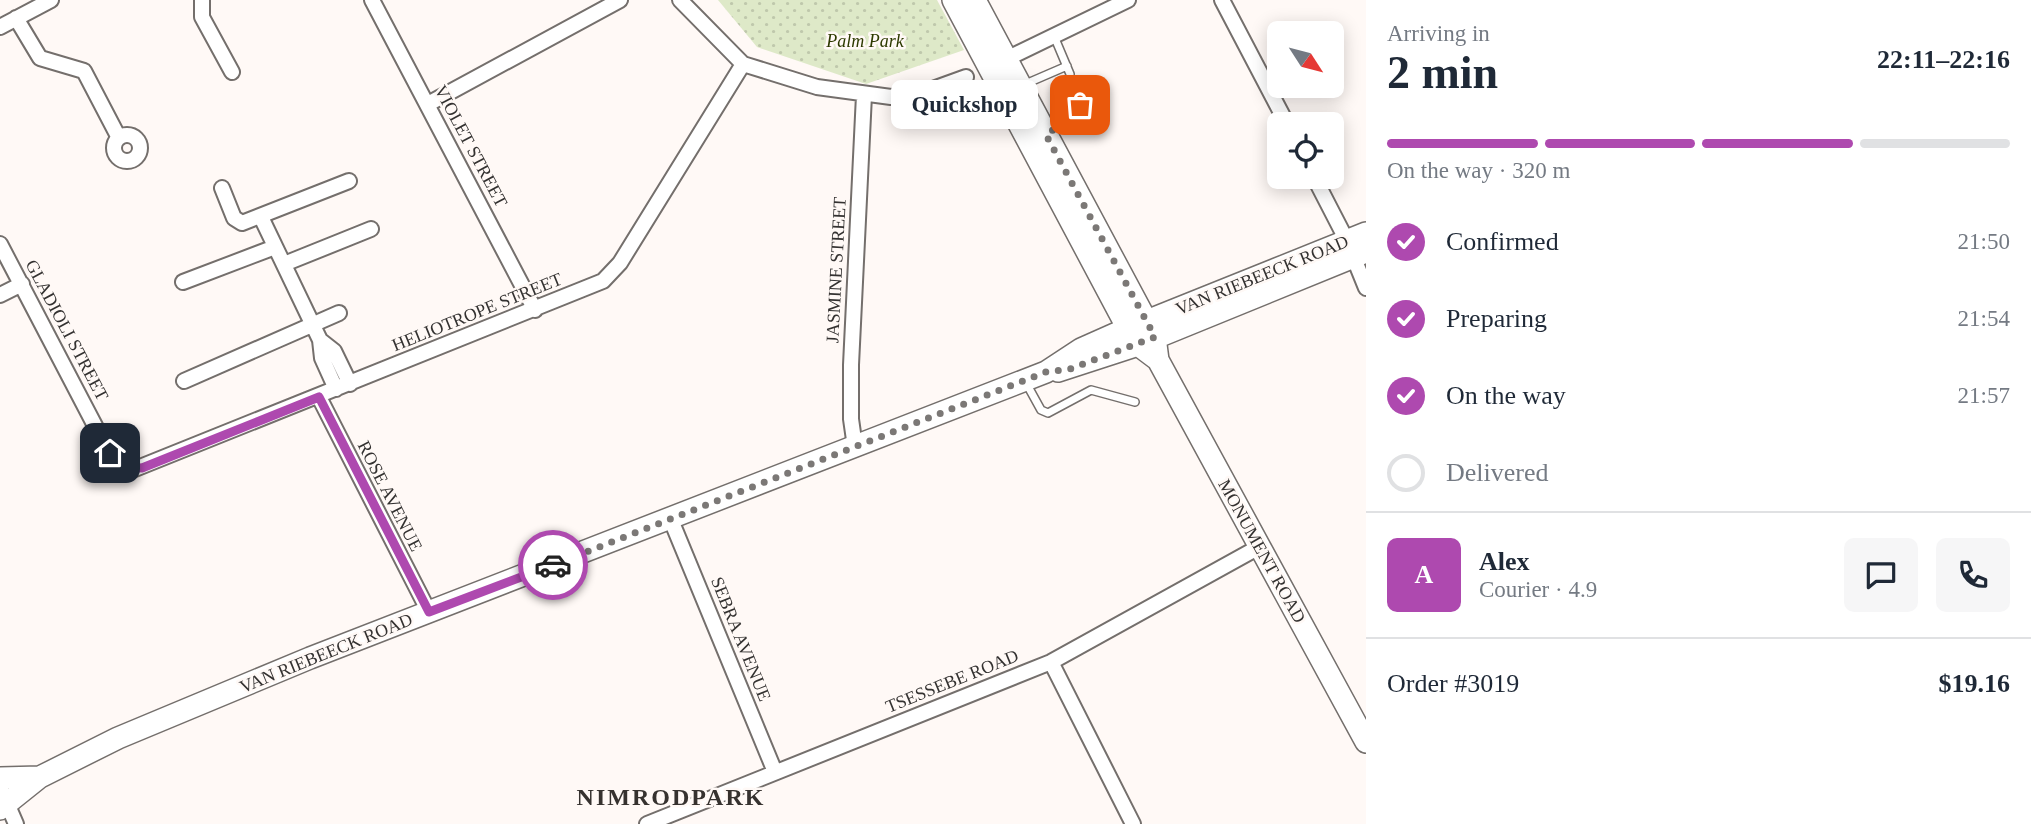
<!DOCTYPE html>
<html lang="en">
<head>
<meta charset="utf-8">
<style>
	:root { --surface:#fff; --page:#f6f6f7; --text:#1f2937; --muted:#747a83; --line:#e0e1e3; --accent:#ae49af }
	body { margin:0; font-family:"Times New Roman",serif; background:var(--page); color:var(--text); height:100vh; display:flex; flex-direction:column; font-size:26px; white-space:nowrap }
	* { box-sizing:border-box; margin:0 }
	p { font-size:23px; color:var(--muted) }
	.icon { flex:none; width:38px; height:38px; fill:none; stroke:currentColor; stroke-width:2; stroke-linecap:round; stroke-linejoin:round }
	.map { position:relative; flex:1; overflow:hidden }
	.panel { display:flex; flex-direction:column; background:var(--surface); width:665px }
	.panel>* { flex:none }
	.needle { width:46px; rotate:126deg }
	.controls { position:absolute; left:1267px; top:21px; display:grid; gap:14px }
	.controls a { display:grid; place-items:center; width:77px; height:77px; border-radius:10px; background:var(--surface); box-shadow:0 4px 18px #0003; font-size:35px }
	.pin { position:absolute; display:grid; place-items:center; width:60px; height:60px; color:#fff; margin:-30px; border-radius:14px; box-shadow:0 4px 10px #0006 }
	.courier { position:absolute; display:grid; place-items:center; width:70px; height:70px; margin:-35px; border:5px solid #ae49af; border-radius:50%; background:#fff; color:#222; box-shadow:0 2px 9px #0007 }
	.bubble { position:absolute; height:49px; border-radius:10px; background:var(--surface); box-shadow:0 4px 18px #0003; font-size:23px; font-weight:600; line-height:49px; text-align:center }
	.headline em { font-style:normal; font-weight:600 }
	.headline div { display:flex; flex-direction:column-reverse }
	.headline { display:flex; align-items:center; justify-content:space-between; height:119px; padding:0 21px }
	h1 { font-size:46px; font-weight:600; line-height:52px }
	.bar { display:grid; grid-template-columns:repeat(4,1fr); gap:10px 7px; align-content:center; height:84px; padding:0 21px }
	.bar i { height:9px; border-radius:5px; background:var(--line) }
	.bar .current { background:var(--accent) }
	.bar p { grid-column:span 4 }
	.line { display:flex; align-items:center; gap:18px; padding:0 21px; border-top:2px solid var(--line) }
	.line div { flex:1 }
	.round { display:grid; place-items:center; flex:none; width:74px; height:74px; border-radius:10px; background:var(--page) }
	ol { padding:0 21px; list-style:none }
	li { display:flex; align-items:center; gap:21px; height:77px }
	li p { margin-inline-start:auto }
	li .icon { padding:7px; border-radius:50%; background:var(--accent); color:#fff; stroke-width:4 }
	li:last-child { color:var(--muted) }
	li i { width:38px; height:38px; border:4px solid var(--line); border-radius:50% }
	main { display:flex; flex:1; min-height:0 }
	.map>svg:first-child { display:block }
	.park { fill:url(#park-dots) }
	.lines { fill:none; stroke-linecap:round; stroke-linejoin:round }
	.lane-casing { stroke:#746f6c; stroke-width:10 }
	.street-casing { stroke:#746f6c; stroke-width:18 }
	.secondary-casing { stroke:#746f6c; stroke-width:24 }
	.lane { stroke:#fff; stroke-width:7 }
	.street { stroke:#fff; stroke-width:14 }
	.secondary { stroke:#fff; stroke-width:21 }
	.done { stroke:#7b7876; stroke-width:7; stroke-dasharray:0 12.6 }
	.route { stroke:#ae49af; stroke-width:9 }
	.labels { text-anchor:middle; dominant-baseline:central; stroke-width:5; stroke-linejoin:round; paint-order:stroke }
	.park-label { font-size:18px; font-style:italic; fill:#2d3a00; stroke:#fff9f6 }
	.street-label { font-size:18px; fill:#343231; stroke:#fff9f6 }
	.district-label { font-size:24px; font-weight:bold; letter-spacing:2px; fill:#36322f; stroke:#fff9f6 }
</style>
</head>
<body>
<main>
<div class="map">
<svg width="1366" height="824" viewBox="0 0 1366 824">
	<defs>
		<pattern id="park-dots" width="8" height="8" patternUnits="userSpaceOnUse" patternTransform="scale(1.75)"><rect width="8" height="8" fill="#dee9c8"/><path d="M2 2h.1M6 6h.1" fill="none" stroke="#bfc8ac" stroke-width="1.8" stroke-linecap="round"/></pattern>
	</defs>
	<rect width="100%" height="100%" fill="#fff9f6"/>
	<path class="park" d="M718,0H937L964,50L866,84L757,47Z"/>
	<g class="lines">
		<defs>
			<path id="lane" d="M1054,36L1070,74
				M1023,85L1067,66
				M1051,133L1075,114L1080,105
				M1025,381L1041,410L1048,413L1091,390L1135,402"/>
			<path id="street" d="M202,0V17L232,72
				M372,0L535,310
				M680,0L743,64L817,87L891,97L930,90L966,77
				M1222,0L1287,124
				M16,18L40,58L84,71L119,138
				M0,27L51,0
				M1000,62L1128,0
				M428,104L620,0
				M114 148a13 13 0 1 1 26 0a13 13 0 1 1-26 0Z
				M1314,177L1347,241L1366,288
				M222,188L234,218L242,223L349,181
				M261,217L320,340L322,358L336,389
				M0,244L104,443L119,465L135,469L603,281L620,263L743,64
				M284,264L371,229
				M183,282L275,247
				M0,295L22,284
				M320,340L334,351L350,384
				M184,381L339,313
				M319,397L429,612
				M855,447L851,419V365L864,95
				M671,520L775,772
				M1051,662L1133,824
				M0,787L16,824
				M647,824L1051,662L1259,547"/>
			<path id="secondary" d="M953,0L1128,329L1138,345L1158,360
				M975,0L1155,337L1158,360L1366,742
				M1058,371L1138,345L1366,252
				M0,778L40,777
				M0,809L40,777L118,738L310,658L1046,372L1081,349L1117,333L1366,233"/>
		</defs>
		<use href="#lane" class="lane-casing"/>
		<use href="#street" class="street-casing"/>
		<use href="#secondary" class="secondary-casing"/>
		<use href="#lane" class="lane"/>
		<use href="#street" class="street"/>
		<use href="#secondary" class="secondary"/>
	</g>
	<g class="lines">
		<path class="done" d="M553,565L1046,372L1070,369L1155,337L1046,135L1075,114L1080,105"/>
		<path class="route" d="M110,453L123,467L142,468L319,397L429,612L553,565"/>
	</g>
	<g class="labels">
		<g class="park-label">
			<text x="865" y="41">Palm Park</text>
		</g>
		<g class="street-label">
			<text transform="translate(471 146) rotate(62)">VIOLET STREET</text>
			<text transform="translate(836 270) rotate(-87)">JASMINE STREET</text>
			<text transform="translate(1262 275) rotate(-22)">VAN RIEBEECK ROAD</text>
			<text transform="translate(477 312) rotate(-22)">HELIOTROPE STREET</text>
			<text transform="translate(67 330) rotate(62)">GLADIOLI STREET</text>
			<text transform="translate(390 496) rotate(63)">ROSE AVENUE</text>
			<text transform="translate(1262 551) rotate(61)">MONUMENT ROAD</text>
			<text transform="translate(741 639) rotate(68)">SEBRA AVENUE</text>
			<text transform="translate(326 653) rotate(-22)">VAN RIEBEECK ROAD</text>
			<text transform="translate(952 681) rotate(-22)">TSESSEBE ROAD</text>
		</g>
		<g class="district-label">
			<text x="671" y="797">NIMRODPARK</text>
		</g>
	</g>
</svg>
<div class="controls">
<a><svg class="needle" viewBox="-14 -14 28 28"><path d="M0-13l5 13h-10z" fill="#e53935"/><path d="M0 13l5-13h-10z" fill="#747a83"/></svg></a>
<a><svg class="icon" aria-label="locate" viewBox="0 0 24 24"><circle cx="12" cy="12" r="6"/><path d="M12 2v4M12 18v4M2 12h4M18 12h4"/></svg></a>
</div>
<div class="pin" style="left:1080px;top:105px;background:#ea580c"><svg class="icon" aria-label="bag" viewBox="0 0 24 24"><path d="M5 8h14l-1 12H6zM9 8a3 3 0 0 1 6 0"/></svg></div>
<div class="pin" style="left:110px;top:453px;background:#1f2937"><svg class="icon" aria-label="home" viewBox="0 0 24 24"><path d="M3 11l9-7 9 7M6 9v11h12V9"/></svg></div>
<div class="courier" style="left:553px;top:565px"><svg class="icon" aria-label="car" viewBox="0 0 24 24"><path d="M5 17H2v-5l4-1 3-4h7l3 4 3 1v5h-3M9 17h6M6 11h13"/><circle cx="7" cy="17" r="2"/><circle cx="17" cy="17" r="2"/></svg></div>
<div class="bubble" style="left:891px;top:80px;width:147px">Quickshop</div>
</div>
<section class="panel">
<div class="headline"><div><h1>2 min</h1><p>Arriving in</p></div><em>22:11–22:16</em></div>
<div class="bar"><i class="current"></i><i class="current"></i><i class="current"></i><i></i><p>On the way · 320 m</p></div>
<ol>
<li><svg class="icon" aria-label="check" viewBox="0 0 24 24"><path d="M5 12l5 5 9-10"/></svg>Confirmed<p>21:50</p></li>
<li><svg class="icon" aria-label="check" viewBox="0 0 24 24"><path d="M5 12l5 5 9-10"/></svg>Preparing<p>21:54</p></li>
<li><svg class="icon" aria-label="check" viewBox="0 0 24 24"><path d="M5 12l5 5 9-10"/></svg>On the way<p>21:57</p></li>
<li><i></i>Delivered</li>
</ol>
<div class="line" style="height:126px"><b class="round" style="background:var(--accent);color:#fff">A</b><div><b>Alex</b><p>Courier · 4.9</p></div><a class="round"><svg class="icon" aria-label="chat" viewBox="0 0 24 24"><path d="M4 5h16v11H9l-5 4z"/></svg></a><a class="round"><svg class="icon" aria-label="phone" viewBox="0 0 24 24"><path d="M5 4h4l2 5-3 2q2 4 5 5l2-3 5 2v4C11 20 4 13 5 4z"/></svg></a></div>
<div class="line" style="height:91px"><div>Order #3019</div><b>$19.16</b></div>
</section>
</main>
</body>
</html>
